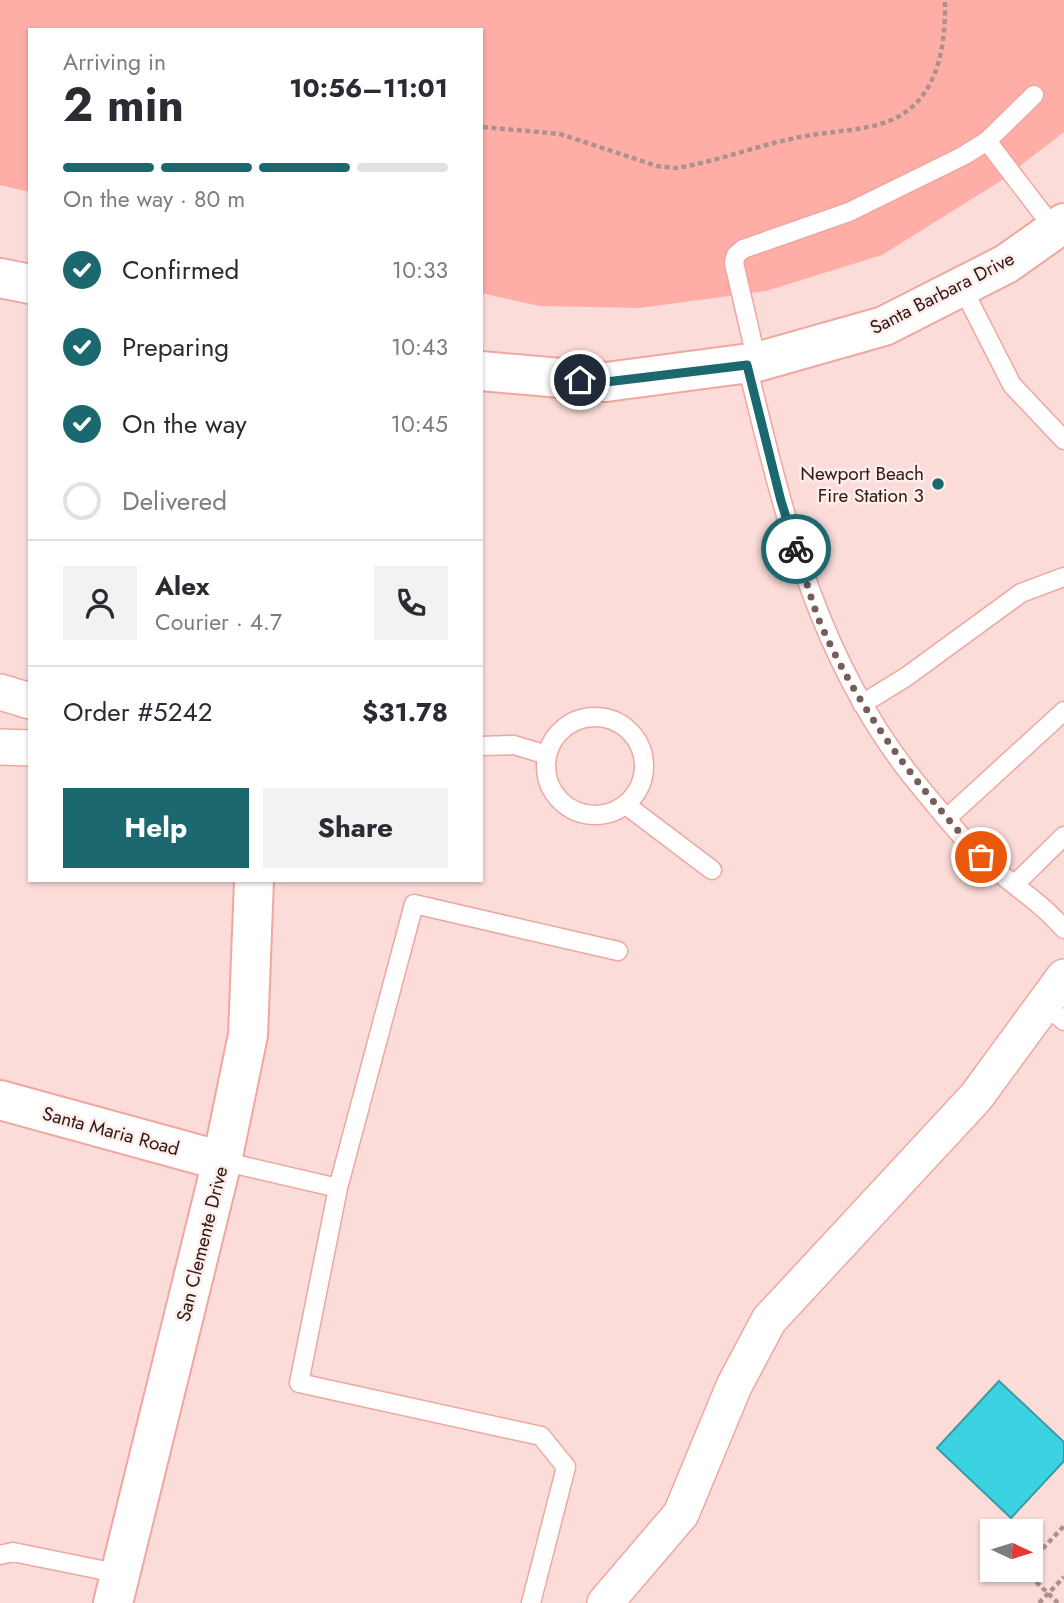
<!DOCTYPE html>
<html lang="en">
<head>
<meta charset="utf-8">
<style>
	:root { --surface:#fff; --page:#f2f2f3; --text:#2b2b33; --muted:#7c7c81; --line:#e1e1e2; --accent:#1b686f }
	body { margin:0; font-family:Jost,sans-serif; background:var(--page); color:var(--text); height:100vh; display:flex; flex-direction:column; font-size:26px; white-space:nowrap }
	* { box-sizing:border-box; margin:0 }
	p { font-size:23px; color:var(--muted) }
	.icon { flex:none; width:38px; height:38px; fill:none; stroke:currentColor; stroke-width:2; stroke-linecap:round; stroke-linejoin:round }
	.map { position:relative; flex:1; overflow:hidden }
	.sheet { position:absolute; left:28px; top:28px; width:455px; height:854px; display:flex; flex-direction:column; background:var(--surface); border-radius:0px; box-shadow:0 2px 5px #0004 }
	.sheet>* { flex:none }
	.needle { width:46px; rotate:94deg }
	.buttons { position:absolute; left:980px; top:1519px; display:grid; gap:14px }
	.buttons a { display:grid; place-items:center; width:63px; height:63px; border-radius:0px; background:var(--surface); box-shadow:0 2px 5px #0004; font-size:35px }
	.pin { position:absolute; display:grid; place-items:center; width:60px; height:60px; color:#fff; margin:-30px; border:4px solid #fff; border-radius:50%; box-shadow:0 2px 7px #0007 }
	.courier { position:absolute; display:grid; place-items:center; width:70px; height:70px; margin:-35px; border:5px solid #1b686f; border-radius:50%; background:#fff; color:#222; box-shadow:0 2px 9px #0007 }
	.summary em { font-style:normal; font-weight:700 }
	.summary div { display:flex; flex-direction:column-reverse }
	.summary { display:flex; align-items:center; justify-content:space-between; height:119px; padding:0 35px }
	h1 { font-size:46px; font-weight:700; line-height:52px }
	.bar { display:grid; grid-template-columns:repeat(4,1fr); gap:10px 7px; align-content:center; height:84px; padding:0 35px }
	.bar i { height:9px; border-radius:5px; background:var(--line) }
	.bar .current { background:var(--accent) }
	.bar p { grid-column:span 4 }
	.line { display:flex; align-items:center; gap:18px; padding:0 35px; border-top:2px solid var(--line) }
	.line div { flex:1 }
	.round { display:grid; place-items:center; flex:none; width:74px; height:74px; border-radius:0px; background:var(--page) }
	ol { padding:0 35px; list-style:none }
	li { display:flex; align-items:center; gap:21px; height:77px }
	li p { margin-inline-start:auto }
	li .icon { padding:7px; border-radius:50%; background:var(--accent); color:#fff; stroke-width:4 }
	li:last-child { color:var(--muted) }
	li i { width:38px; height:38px; border:4px solid var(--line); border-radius:50% }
	.action { display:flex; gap:14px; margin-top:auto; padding:14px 35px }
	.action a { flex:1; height:80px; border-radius:0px; background:var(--accent); color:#fff; font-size:28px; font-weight:700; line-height:80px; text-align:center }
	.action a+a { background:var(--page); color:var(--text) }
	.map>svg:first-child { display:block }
	.green { fill:#feaea7 }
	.water { fill:#3bd3e2; stroke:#389ba4; stroke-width:2 }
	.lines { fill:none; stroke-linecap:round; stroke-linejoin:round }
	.lane-casing { stroke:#efa7a0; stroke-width:21 }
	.street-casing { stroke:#efa7a0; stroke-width:38 }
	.secondary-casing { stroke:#efa7a0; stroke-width:42 }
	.path { stroke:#ae918e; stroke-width:4.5; stroke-dasharray:5 3.5; stroke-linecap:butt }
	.lane { stroke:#fff; stroke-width:18 }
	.street { stroke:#fff; stroke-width:35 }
	.secondary { stroke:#fff; stroke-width:38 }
	.done { stroke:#785c5a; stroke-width:7; stroke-dasharray:0 12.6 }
	.route { stroke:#1b686f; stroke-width:9 }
	.poi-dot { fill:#1b686f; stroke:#fdedeb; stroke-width:2.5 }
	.labels { text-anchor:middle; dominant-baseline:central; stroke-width:5; stroke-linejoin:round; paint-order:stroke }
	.street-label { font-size:19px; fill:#321715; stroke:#fdedeb }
	.poi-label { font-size:19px; fill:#321715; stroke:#fdedeb; text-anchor:end }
</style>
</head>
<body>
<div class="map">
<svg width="1064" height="1603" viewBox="0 0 1064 1603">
	<rect width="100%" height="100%" fill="#fbdcd9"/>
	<path class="green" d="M0,0H1064V132L999,182L882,255L766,291L640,308L539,306L481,293V30H30V192L0,185Z"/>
	<path class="water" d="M999,1381L1064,1442V1461L1011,1518L937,1448Z"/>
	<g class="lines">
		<defs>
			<path id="lane" d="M987,141L1055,230
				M962,287L1012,385L1064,440
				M757,362L734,263L736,255L743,249L849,212L963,156L987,141L1034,95
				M747,365C784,516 818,665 921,788C940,811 959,835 980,856C1007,882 1039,900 1064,929
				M862,704L906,677L1021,593L1064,577
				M546 766a49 49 0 1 1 98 0a49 49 0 1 1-98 0Z
				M481,746L514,745L547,755
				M626,805L712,870
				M947,818L1064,711
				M1015,884L1064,836
				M1044,1003L1064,1021
				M222,1161L338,1188
				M0,1555L13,1552L121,1574
				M531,1603L566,1467L541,1436L299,1383L338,1188L414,904L618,951"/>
			<path id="street" d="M0,692L30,701
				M0,747L30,748
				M605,1603L681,1514L734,1386L769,1320L976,1097L1064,977"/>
			<path id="secondary" d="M0,278L30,284
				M481,371L606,382L757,362L884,326L1006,264L1064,223
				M0,1100L222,1161
				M113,1603L222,1161L248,1035L254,880"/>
		</defs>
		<use href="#lane" class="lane-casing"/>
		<use href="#street" class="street-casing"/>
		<use href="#secondary" class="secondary-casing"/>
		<path class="path" d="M483,127L560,134L657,166L676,168C715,162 753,147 791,139C820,132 849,132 877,125C936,110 946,52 945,0
			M1031,1561L1064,1526
			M1024,1570L1058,1603
			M1039,1603L1064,1577"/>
		<use href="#lane" class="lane"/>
		<use href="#street" class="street"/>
		<use href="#secondary" class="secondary"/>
	</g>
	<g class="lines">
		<path class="done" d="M796,549C804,572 810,597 819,620C857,709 917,785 981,857"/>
		<path class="route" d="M580,380L606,382L747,365L781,501L796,549"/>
	</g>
	<circle class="poi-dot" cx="938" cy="484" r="7"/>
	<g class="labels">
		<g class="street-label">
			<text transform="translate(942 293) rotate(-27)">Santa Barbara Drive</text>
			<text transform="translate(111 1131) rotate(15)">Santa Maria Road</text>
			<text transform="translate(202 1244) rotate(-76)">San Clemente Drive</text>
		</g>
		<g class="poi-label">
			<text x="924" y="473">Newport Beach<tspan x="924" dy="22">Fire Station 3</tspan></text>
		</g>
	</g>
</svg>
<div class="buttons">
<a><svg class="needle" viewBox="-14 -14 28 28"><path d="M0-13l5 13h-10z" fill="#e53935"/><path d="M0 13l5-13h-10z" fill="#7c7c81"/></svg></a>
</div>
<div class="pin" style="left:981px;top:857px;background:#ea580c"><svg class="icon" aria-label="bag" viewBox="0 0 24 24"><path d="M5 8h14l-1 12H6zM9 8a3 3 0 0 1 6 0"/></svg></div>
<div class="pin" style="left:580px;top:380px;background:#1f2937"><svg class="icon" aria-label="home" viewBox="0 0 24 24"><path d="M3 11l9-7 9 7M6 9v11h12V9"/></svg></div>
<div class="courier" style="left:796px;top:549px"><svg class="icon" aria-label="bike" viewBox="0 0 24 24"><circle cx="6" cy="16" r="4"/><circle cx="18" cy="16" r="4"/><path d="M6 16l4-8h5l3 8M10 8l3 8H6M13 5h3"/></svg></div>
<section class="sheet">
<div class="summary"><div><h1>2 min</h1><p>Arriving in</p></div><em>10:56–11:01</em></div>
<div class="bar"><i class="current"></i><i class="current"></i><i class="current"></i><i></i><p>On the way · 80 m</p></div>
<ol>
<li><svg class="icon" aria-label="check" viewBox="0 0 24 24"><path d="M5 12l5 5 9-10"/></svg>Confirmed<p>10:33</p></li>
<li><svg class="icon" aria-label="check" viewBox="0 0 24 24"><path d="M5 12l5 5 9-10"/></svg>Preparing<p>10:43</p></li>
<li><svg class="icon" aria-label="check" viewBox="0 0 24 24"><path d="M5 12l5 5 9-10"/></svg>On the way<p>10:45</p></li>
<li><i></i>Delivered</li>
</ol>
<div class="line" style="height:126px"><a class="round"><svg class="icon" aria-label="person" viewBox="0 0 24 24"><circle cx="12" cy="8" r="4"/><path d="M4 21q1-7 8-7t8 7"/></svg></a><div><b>Alex</b><p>Courier · 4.7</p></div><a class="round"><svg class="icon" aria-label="phone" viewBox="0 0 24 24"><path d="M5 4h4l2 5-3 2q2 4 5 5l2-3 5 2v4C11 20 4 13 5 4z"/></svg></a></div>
<div class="line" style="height:91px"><div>Order #5242</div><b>$31.78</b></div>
<div class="action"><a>Help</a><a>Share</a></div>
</section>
</div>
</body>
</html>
